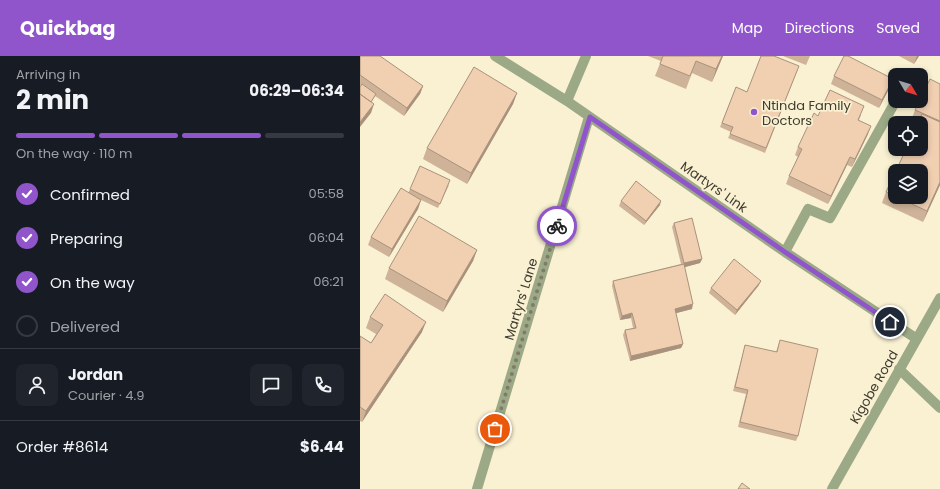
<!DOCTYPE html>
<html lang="en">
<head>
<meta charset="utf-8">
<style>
	:root { --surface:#171b24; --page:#20242c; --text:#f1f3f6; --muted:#9ea1a6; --line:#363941; --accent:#9155cb }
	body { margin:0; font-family:Poppins,sans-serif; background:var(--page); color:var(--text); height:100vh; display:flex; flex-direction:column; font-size:15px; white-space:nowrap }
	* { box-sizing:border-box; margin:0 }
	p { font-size:13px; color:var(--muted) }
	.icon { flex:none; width:22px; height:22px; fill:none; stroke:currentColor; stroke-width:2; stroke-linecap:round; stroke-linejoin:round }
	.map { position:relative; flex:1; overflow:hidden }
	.details { display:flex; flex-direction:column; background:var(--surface); width:360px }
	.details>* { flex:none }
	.needle { width:26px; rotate:128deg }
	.fabs { position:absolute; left:528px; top:12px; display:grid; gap:8px }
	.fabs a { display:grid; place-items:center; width:40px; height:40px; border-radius:8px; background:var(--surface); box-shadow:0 2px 6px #0003; font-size:20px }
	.pin { position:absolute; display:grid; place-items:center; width:34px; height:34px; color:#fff; margin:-17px; border:2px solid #fff; border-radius:50%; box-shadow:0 1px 4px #0007 }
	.courier { position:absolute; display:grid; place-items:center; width:40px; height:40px; margin:-20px; border:3px solid #9155cb; border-radius:50%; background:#fff; color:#222; box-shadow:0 1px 5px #0007 }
	.summary em { font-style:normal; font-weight:700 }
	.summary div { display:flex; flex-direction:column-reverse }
	.summary { display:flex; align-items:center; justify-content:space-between; height:68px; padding:0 16px }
	h1 { font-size:26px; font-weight:700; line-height:30px }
	.bar { display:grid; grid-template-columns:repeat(4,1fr); gap:6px 4px; align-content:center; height:48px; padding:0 16px }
	.bar i { height:5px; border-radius:3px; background:var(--line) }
	.bar .current { background:var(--accent) }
	.bar p { grid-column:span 4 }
	.line { display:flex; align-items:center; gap:10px; padding:0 16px; border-top:1px solid var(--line) }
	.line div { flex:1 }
	.round { display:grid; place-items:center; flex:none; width:42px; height:42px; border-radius:8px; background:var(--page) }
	ol { padding:0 16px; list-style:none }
	li { display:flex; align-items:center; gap:12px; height:44px }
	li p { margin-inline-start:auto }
	li .icon { padding:4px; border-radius:50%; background:var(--accent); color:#fff; stroke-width:4 }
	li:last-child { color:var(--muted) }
	li i { width:22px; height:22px; border:2px solid var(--line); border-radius:50% }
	header { display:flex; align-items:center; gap:24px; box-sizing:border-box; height:56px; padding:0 20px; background:var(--accent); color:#fff }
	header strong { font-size:19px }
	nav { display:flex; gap:22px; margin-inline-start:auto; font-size:14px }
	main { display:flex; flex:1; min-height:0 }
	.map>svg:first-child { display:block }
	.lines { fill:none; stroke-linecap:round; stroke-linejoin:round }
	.minor { stroke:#9ca986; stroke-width:10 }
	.wall { fill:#cfb399 }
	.shaded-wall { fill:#a9927d }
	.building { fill:#f1d0b2; stroke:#a9927d }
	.done { stroke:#7f7b68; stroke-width:4; stroke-dasharray:0 7.2 }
	.route { stroke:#9155cb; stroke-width:5 }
	.poi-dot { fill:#9155cb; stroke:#f9f1d2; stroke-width:1.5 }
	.labels { text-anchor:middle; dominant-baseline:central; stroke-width:3.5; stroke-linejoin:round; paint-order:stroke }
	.poi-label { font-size:13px; fill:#3e3b2f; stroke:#f9f1d2; text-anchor:start }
	.street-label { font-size:13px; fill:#3e3b2f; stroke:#f9f1d2 }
</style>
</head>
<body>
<header>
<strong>Quickbag</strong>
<nav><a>Map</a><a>Directions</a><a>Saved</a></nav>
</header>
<main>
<section class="details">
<div class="summary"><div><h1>2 min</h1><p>Arriving in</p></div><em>06:29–06:34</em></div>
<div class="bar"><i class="current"></i><i class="current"></i><i class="current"></i><i></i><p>On the way · 110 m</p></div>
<ol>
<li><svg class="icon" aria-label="check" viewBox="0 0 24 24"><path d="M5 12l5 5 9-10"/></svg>Confirmed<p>05:58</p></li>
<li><svg class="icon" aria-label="check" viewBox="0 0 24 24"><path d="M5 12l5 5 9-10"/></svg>Preparing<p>06:04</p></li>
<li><svg class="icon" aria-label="check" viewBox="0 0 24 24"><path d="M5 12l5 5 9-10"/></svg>On the way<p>06:21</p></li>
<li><i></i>Delivered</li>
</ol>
<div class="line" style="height:72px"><a class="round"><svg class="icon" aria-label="person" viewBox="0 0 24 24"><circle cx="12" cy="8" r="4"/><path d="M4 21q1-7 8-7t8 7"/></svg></a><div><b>Jordan</b><p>Courier · 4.9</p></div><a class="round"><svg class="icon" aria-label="chat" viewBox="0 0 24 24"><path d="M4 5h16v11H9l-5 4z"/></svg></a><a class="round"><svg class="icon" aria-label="phone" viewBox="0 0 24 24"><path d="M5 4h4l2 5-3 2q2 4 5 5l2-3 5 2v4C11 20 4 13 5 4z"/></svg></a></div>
<div class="line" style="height:52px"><div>Order #8614</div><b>$6.44</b></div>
</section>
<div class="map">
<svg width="580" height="433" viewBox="0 0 580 433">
	<rect width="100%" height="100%" fill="#f9f1d2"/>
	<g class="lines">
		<path class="minor" d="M135,0L207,45L425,196L557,283
			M207,45L226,0
			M425,196L448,153L470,162L534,48
			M539,313L580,352
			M117,433L229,61
			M472,433L580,242"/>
	</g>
	<path class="wall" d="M0,0L63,30L60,38L44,60L15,40L11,47V57L1,30L0,29Z
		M288,0H363L352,26L332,17L326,33L295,20L301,5Z
		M423,0H450L446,9Z
		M539,0H559L554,8Z
		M439,10L405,97L368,82L371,76L360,71L376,31L387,36Z
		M474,20L533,23L530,31L519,52L471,28Z
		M580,28V129L563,166L522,147L526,136L535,116V141H561L559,65L552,62L555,54Z
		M157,37L153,48L107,128L63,103L67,92Z
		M501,59L499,64L508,78L492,111L487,109L468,148L426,128L429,120L438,101L435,99L438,91L458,60Z
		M89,129L78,152L57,142L61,144L58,153L29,201L8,189L11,181L48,137L50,133Z
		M261,145L300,149L284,169L259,150Z
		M314,167L342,203L340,207L324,211L332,253L316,257L323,288L321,292L270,305L263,279L265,274L273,272L271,262L260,264L252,230L253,225L321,208L312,171Z
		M117,194L113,205L83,256L25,223L29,212Z
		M399,229L375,259L349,237L351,232Z
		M10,261L62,276L2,366L0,365V280L11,287L16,278L6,272Z
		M420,284L438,380L436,385L378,371L386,338L373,335L385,289L416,296Z"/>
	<path class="shaded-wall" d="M362,0H363L352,26L356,13Z
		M557,0H559L554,8Z
		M533,23L530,31L519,52L522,44Z
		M63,30L60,38L44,60L47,52Z
		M157,37L153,48L107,128L111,117Z
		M14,48L11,57L0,71V66Z
		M511,70L508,78L492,111L495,103Z
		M490,101L487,109L468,148L471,140Z
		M580,126V129L563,166L567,155Z
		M61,144L58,153L29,201L32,193Z
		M301,145L300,149L284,169L286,165Z
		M117,194L113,205L83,256L87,245Z
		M342,203L340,207L322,212L324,207Z
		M401,225L399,229L375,259L377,254Z
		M333,248L332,253L313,258L315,253Z
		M272,257L271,262L260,264L262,260Z
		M66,266L62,276L2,366L6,355Z
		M323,288L321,292L270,305L271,300Z"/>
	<path class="building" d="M0,0H20L63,30L47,52L0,19Z
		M303,0H362L356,13L336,5L330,20L300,8Z
		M401,0H414L439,10L406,92L370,78L373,71L362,67L376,31L387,36Z
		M484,0H488L533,23L522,44L474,20Z
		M114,11L157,37L111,117L67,92Z
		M570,23L580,28V65L555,54L560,45H561V42Z
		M2,28L16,38L11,46L0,38V31Z
		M470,34L504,50L498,64L511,70L495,103L490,101L471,140L429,120L442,93L438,91L454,57L458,60Z
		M0,38L14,48L0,66Z
		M562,58L580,66V126L567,155L537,141H561V115H536L546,93H561V67H558Z
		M60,110L90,124L80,148L50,133Z
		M535,116V140L526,136Z
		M276,125L301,145L286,165L261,145Z
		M41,132L61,144L32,193L11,181Z
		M59,160L117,194L87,245L29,212Z
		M332,162L342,203L324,207L314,167Z
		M374,203L401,225L377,254L351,232Z
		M324,208L333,248L315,253L323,288L271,300L265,274L276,272L272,257L262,260L253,225Z
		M25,238L66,266L6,355L0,351V280L11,287L23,269L10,261Z
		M420,284L458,293L438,380L380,366L388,334L375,331L385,289L417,296Z
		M382,427L390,433H378Z"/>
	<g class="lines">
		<path class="done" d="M135,373L197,170"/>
		<path class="route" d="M197,170L230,61L425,196L530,266"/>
	</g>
	<circle class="poi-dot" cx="394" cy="56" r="4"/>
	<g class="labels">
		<g class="poi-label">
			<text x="402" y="49">Ntinda Family<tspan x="402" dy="15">Doctors</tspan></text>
		</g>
		<g class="street-label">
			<text transform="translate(354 131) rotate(35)">Martyrs' Link</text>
			<text transform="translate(161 243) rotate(-73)">Martyrs' Lane</text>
			<text transform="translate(514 331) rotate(-60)">Kigobe Road</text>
		</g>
	</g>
</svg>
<div class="fabs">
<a><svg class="needle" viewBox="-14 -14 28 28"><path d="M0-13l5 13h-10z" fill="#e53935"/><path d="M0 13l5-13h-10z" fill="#9ea1a6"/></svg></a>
<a><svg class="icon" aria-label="locate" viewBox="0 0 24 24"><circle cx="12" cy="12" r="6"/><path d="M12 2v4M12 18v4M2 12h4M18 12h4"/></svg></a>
<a><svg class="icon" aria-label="layers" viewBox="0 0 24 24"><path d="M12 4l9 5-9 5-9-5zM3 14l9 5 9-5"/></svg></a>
</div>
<div class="pin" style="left:135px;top:373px;background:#ea580c"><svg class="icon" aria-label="bag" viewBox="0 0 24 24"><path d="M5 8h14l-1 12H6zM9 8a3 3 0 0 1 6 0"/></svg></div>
<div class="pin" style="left:530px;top:266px;background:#1f2937"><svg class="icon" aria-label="home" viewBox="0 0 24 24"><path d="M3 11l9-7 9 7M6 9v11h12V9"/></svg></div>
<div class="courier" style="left:197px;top:170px"><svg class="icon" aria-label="bike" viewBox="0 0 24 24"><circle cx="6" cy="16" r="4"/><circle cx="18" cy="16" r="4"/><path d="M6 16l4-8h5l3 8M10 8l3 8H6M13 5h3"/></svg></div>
</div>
</main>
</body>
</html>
